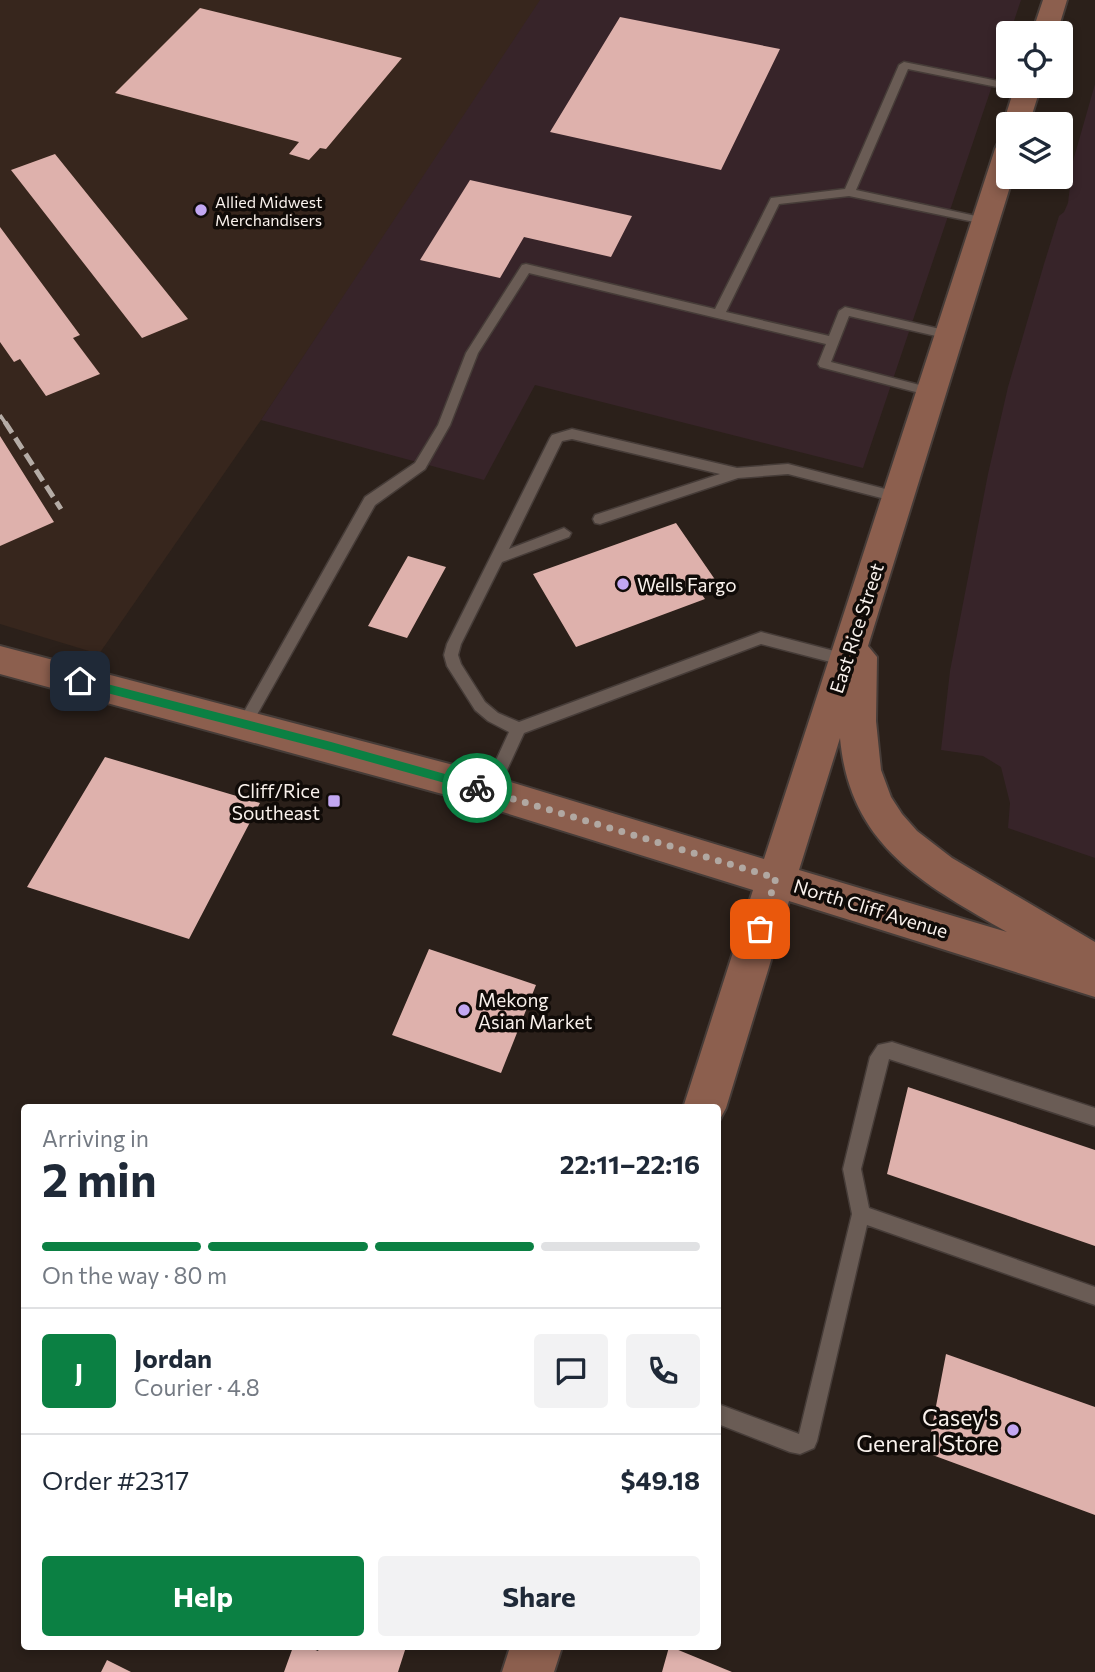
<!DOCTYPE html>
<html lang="en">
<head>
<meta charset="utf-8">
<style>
	:root { --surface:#fff; --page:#f2f2f3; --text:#1f2937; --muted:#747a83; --line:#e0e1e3; --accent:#0b8043 }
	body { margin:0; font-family:Commissioner,sans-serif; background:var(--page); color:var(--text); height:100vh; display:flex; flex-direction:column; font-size:26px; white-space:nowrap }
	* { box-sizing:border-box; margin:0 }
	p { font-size:23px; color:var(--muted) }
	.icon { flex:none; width:38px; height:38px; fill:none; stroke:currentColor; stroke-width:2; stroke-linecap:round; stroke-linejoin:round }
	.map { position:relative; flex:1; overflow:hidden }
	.side { position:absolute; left:21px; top:1104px; width:700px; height:546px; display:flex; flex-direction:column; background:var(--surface); border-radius:7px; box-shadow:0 4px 10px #0003 }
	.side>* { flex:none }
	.tools { position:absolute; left:996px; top:21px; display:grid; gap:14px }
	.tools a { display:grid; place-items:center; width:77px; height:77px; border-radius:7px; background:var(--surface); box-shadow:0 4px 10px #0003; font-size:35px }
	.pin { position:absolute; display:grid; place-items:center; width:60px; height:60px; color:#fff; margin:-30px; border-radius:14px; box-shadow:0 4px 10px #0006 }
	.courier { position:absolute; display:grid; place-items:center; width:70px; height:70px; margin:-35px; border:5px solid #0b8043; border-radius:50%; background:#fff; color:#222; box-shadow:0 2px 9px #0007 }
	.summary em { font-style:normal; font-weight:700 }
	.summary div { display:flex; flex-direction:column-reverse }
	.summary { display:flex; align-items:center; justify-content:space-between; height:119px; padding:0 21px }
	h1 { font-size:46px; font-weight:700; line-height:52px }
	.bar { display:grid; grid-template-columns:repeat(4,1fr); gap:10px 7px; align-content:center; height:84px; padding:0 21px }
	.bar i { height:9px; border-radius:5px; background:var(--line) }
	.bar .active { background:var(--accent) }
	.bar p { grid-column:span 4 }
	.line { display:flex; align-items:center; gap:18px; padding:0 21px; border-top:2px solid var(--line) }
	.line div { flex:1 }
	.round { display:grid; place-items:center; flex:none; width:74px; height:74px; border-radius:7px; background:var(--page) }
	.cta { display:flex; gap:14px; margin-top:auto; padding:14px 21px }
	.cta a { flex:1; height:80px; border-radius:7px; background:var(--accent); color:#fff; font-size:28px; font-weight:700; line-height:80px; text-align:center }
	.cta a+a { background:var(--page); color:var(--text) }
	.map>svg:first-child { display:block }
	.built { fill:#37261d }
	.industrial { fill:#372429 }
	.building { fill:#deb1ac }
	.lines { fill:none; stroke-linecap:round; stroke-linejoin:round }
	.lane-casing { stroke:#463c38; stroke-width:3 }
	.secondary-casing { stroke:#463c38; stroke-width:4 }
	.lane { fill:#6a5c55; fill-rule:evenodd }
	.secondary { fill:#8c5f4e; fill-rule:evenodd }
	.rail-far1 { stroke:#b5aca6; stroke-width:3.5; stroke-dasharray:10 5; stroke-linecap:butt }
	.rail { stroke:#b5aca6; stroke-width:5; stroke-dasharray:13 6; stroke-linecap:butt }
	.route { fill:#0b8043 }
	.done { stroke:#b1a8a2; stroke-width:7; stroke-dasharray:0 12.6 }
	.poi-dot { fill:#c2a7f2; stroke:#100b08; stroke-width:2.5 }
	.labels { text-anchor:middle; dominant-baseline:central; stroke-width:7; stroke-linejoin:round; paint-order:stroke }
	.far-poi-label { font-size:16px; fill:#f9f1ec; stroke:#100b08; text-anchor:start }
	.poi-label { font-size:19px; fill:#f9f1ec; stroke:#100b08; text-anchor:start }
	.street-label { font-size:19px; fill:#f9f1ec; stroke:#100b08 }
	.near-poi-label { font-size:23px; fill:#f9f1ec; stroke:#100b08; text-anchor:end }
</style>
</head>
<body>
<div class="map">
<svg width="1095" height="1672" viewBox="0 0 1095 1672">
	<rect width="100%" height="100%" fill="#2b201a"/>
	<path class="built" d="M0,0H542L261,420L99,654L0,624Z"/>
	<path class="industrial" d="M540,0H1021L863,468L535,385L484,480L261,420Z
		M1095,84V858L1008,828L1010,803L1001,767L983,756L941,750L950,671L988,474L1008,387L1044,264L1059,216L1064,212L1068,203L1073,161Z"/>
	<path class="building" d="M200,8L402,58L326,149L320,148L309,160L289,154L299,142L115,93Z
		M620,17L780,49L721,170L550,132Z
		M55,154L188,319L142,338L11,170Z
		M470,180L632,216L611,257L524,237L500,278L420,260Z
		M0,227L80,335L73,338L100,374L46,396L20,359L14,362L0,342Z
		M0,436L54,522L0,546Z
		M676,523L716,581L697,588L705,599L576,647L533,574Z
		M408,556L446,567L407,638L368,626Z
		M105,757L260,803L189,939L27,887Z
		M429,949L536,985L501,1073L392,1035Z
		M908,1087L1095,1150V1246L887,1174Z
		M946,1354L1095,1407V1515L927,1453Z
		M293,1647H308L318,1651L320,1647H406L398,1672H284Z
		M669,1647H671L732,1672H662Z
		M107,1660L131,1672H101Z"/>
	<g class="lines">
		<defs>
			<path id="lane" d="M904,62L1008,83V86H1022L1032,90L1027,93L908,69L856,190L985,218L989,219V225L849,196L779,204L726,312L829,336L839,311L845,307L953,332V338L949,339L849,316L831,362L935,389V395L931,396L820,367L818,364L826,344L529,273L478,353L450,425L425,469L375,505L250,727H240L238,723L240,719L365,497L415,463L438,425L466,353L522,265L526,264L715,309L771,198L845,189L899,65Z
				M572,429L737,468L788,464L897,492L904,497L897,502L788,474L738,478L600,524L595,523L593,519L595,515L720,474L572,439L562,441L509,549L564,528L571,533L569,537L502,562L461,644L458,655L461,664L485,702L498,713L519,722L761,632L846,654L853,660L846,666L761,644L524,733L495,796H485L482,791L509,732L488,721L475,710L447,666L444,655L447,644L550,438L552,435Z
				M892,1042L1095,1108V1126L889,1059L861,1169L869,1208L1095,1287V1305L867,1225L817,1441L814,1448L800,1454L790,1452L718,1424V1404L799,1434L852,1214L843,1169L870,1057L878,1045Z"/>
			<path id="secondary" d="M1043,0H1067L1057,33H1032Z
				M1015,86H1041L1029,124H1008V130L1003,124Z
				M1008,141V177H1013L868,646L877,657L876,721L881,770L891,797L902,814L917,831L952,858L1095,942V997L789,901L726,1108L718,1123V1108H683L753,890L461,799L0,674V646L461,767L764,859L995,149L998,143ZM840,738C850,846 922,883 1007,932L799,870Z
				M510,1647H562L554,1672H502Z"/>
		</defs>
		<use href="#lane" class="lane-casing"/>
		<use href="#secondary" class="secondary-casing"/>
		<use href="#lane" class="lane"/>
		<use href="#secondary" class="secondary"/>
		<path class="rail-far1" d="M0,415L6,424"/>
		<path class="rail" d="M5,422L61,509"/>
	</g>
	<path class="route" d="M80,677L331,742L477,783L482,788L477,792L331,751L80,686L74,681Z"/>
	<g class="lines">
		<path class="done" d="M477,788L776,878L760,929"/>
	</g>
	<g class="poi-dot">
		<circle cx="201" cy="210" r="7"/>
		<circle cx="623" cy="584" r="7"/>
		<rect x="327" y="794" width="14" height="14" rx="3.5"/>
		<circle cx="464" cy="1010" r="7"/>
		<circle cx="1013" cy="1430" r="7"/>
	</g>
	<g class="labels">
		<g class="far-poi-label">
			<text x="215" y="201">Allied Midwest<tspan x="215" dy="18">Merchandisers</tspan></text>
		</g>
		<g class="poi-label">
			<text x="637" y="584">Wells Fargo</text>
			<text x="320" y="790" text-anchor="end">Cliff/Rice<tspan x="320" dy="22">Southeast</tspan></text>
			<text x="478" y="999">Mekong<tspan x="478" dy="22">Asian Market</tspan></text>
		</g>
		<g class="street-label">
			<text transform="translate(856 628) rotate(-72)">East Rice Street</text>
			<text transform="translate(871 908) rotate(17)">North Cliff Avenue</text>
		</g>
		<g class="near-poi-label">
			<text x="999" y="1417">Casey's<tspan x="999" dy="26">General Store</tspan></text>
		</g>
	</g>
</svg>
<div class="tools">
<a><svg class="icon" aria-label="locate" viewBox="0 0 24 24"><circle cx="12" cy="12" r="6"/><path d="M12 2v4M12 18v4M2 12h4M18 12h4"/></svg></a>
<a><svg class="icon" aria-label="layers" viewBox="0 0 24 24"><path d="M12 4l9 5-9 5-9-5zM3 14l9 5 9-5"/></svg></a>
</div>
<div class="pin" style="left:760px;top:929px;background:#ea580c"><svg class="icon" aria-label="bag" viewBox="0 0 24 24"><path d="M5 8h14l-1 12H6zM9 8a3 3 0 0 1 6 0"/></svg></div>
<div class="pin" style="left:80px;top:681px;background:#1f2937"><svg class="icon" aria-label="home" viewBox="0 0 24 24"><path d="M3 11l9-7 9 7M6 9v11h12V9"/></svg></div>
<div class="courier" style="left:477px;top:788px"><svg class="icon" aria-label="bike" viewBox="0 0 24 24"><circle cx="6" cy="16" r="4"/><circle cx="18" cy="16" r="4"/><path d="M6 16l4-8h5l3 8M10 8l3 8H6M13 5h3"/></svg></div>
<section class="side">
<div class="summary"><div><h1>2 min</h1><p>Arriving in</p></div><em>22:11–22:16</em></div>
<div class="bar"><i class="active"></i><i class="active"></i><i class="active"></i><i></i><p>On the way · 80 m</p></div>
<div class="line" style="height:126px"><b class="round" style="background:var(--accent);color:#fff">J</b><div><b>Jordan</b><p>Courier · 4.8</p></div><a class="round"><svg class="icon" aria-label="chat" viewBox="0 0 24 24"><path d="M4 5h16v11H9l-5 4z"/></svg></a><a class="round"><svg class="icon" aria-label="phone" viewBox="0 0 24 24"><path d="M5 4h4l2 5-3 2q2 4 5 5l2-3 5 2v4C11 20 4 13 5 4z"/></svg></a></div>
<div class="line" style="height:91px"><div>Order #2317</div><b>$49.18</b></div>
<div class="cta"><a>Help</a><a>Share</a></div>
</section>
</div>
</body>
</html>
